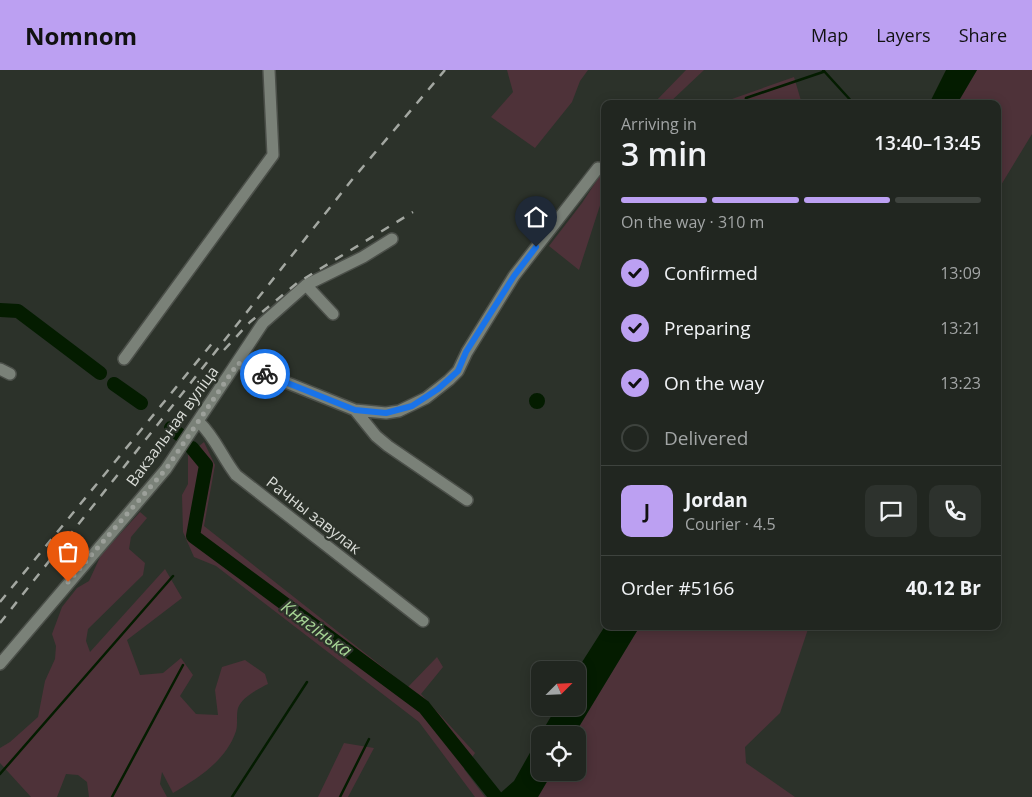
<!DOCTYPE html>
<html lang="en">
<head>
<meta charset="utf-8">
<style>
	:root { --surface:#212620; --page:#2d322d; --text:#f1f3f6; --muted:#a2a5a5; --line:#3e433e; --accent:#bca0f2 }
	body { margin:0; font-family:"Open Sans",sans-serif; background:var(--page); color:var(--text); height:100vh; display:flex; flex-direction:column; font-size:19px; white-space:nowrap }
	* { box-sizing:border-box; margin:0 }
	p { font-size:16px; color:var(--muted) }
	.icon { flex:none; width:28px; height:28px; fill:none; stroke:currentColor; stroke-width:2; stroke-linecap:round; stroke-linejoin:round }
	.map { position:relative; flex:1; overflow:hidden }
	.side { position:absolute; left:601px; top:30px; width:400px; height:530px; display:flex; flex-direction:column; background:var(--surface); border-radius:10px; box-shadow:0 2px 12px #0003,0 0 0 1px var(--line) }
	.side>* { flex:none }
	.needle { width:32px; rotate:66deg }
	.buttons { position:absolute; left:531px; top:591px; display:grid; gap:10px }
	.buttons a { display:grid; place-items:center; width:55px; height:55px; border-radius:10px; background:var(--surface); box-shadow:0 2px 12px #0003,0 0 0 1px var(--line); font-size:25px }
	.pin { position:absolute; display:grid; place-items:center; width:42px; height:42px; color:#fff; margin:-51px -21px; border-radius:50% 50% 50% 0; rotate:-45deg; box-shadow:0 0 5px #0007 }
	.pin .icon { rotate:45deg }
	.courier { position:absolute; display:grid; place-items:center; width:50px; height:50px; margin:-25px; border:4px solid #1a73e8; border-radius:50%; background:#fff; color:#222; box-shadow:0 1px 6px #0007 }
	.overview em { font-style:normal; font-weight:600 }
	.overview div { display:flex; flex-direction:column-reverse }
	.overview { display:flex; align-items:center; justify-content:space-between; height:85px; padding:0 20px }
	h1 { font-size:32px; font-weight:600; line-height:38px }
	.bar { display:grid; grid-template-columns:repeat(4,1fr); gap:8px 5px; align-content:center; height:60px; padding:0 20px }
	.bar i { height:6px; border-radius:4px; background:var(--line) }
	.bar .current { background:var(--accent) }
	.bar p { grid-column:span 4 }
	.line { display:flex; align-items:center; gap:12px; padding:0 20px; border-top:1px solid var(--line) }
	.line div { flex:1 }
	.round { display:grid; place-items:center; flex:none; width:52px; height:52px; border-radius:10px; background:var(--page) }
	ol { padding:0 20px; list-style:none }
	li { display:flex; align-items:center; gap:15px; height:55px }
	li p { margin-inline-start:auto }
	li .icon { padding:5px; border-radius:50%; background:var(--accent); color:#111; stroke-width:4 }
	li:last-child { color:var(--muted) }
	li i { width:28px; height:28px; border:2px solid var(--line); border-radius:50% }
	header { display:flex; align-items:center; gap:30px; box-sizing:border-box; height:70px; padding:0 25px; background:var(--accent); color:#111 }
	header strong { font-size:24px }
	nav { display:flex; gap:28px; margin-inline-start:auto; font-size:18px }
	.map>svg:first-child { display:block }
	.green { fill:#4e3239 }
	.water { fill:#041c00 }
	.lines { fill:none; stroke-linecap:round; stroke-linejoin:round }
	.stream { stroke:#041c00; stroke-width:2.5 }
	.river { stroke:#041c00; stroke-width:14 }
	.minor-casing { stroke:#4b4f49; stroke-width:14 }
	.minor { stroke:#7a8178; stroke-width:11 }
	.rail { stroke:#a3a7a1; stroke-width:2.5; stroke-dasharray:9 9; stroke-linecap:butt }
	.done { stroke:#9ca09a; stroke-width:5; stroke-dasharray:0 9 }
	.route { stroke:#1a73e8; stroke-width:6 }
	.labels { text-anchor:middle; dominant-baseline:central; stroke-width:4.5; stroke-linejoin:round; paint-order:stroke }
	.street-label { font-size:16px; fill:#d8dbd6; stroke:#2c322a }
	.water-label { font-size:18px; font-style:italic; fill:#a5d394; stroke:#2c322a }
</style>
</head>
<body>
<header>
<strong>Nomnom</strong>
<nav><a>Map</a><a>Layers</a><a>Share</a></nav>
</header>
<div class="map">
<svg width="1032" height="727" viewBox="0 0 1032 727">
	<rect width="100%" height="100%" fill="#2c322a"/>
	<path class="green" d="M507,0H588L580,11L572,32L535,78L491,47L513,22Z
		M686,0H704L668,34H653Z
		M977,0H1032V64L998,120V34H957Z
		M794,7L802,34H732V29Z
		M605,98V120L579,200L549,176L582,133Z
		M204,372L215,395L204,456L408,617L437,587L443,597L421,624L475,683L464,699L485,727H475L419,652L216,496L194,487L183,462L182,425L188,414V385Z
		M140,442L147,448L131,467L129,479L145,493L143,505L88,559L86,571L90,582L165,499L182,528L127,570L140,605L163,603L181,588L193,605L180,626L196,644L218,645L215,620L222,597L245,590L265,604L268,614C258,619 242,627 238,638C236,645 238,654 236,661C226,691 198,708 173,723L162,702L160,714L167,727H89L87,712L78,705L66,704L57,727H31L0,693V678L10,672L38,647L45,611L55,589L56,576L52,564L62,537L77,518L89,511L101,485Z
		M640,556H809L780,643L745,677L746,693L795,727H538L552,703L578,702V665H574Z
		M344,673L374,678L348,727H318Z"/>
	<path class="water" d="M946,0H977L957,34H929Z
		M529 331a8 8 0 1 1 16 0a8 8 0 1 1-16 0Z
		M605,556H640L574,665H540L556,638H578L577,600Z
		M540,665V702L552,703L538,727H496L514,711Z"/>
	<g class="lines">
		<path class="stream" d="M823,0L854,34
			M745,34L746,28L823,2
			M0,704L173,506
			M112,727L183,595
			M232,727L307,612
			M340,727L369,669"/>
		<path class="river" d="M0,240L18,241L100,303
			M114,314L141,333
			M171,358L180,365
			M192,378L206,395L193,466L424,637L496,727"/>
		<defs>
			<path id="minor" d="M306,215L363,187L392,169
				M124,289L273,85L269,0
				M238,293L355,340L376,366L388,376L467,430
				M0,299L10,304
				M355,340L386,343L399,341L426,328L449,310L458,301L467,282L514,206L598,98
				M199,352C215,367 222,387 236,405L423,551
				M0,594L166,399L263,253L306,215L333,244"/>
		</defs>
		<use href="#minor" class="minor-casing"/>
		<use href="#minor" class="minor"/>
		<path class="rail" d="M224,280L250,252L297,213L413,142
			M0,532L214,271
			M0,553L351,111L445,0"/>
	</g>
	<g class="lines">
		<path class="done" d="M68,512L166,399L238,293L265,304"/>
		<path class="route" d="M265,304L355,340L386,343L412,336L438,319L458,301L466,282L514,206L536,177"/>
	</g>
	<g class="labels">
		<g class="street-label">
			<text transform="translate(172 356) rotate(-54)">Вакзальная вуліца</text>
			<text transform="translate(314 445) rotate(38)">Рачны завулак</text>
		</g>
		<g class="water-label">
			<text transform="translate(317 558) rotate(36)">Княгінька</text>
		</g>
	</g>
</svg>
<div class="buttons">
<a><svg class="needle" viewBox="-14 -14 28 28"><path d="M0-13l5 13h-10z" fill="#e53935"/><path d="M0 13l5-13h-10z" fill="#a2a5a5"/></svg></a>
<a><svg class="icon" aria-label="locate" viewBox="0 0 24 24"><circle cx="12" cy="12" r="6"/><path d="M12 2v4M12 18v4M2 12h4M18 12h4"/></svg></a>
</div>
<div class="pin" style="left:68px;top:512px;background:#ea580c"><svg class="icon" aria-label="bag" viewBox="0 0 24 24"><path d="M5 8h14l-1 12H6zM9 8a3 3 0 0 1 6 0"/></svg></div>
<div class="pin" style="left:536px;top:177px;background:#1f2937"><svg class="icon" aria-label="home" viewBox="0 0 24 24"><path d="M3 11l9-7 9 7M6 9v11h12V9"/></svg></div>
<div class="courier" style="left:265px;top:304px"><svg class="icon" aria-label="bike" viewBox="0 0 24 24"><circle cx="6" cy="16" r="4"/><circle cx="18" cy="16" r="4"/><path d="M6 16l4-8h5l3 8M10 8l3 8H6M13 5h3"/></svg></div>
<section class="side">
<div class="overview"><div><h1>3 min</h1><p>Arriving in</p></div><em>13:40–13:45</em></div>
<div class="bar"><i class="current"></i><i class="current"></i><i class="current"></i><i></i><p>On the way · 310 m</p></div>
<ol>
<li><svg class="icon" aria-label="check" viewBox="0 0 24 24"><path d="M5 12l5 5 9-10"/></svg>Confirmed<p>13:09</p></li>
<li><svg class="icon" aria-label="check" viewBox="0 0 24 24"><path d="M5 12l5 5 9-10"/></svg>Preparing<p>13:21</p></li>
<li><svg class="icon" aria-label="check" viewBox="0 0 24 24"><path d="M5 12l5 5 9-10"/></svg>On the way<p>13:23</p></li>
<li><i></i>Delivered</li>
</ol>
<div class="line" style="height:90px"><b class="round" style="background:var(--accent);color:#111">J</b><div><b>Jordan</b><p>Courier · 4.5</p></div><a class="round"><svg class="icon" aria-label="chat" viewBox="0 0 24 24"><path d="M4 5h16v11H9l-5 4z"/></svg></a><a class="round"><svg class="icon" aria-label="phone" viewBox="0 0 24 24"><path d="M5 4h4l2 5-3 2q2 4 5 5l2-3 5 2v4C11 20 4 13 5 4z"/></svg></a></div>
<div class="line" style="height:65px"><div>Order #5166</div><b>40.12 Br</b></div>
</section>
</div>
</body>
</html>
